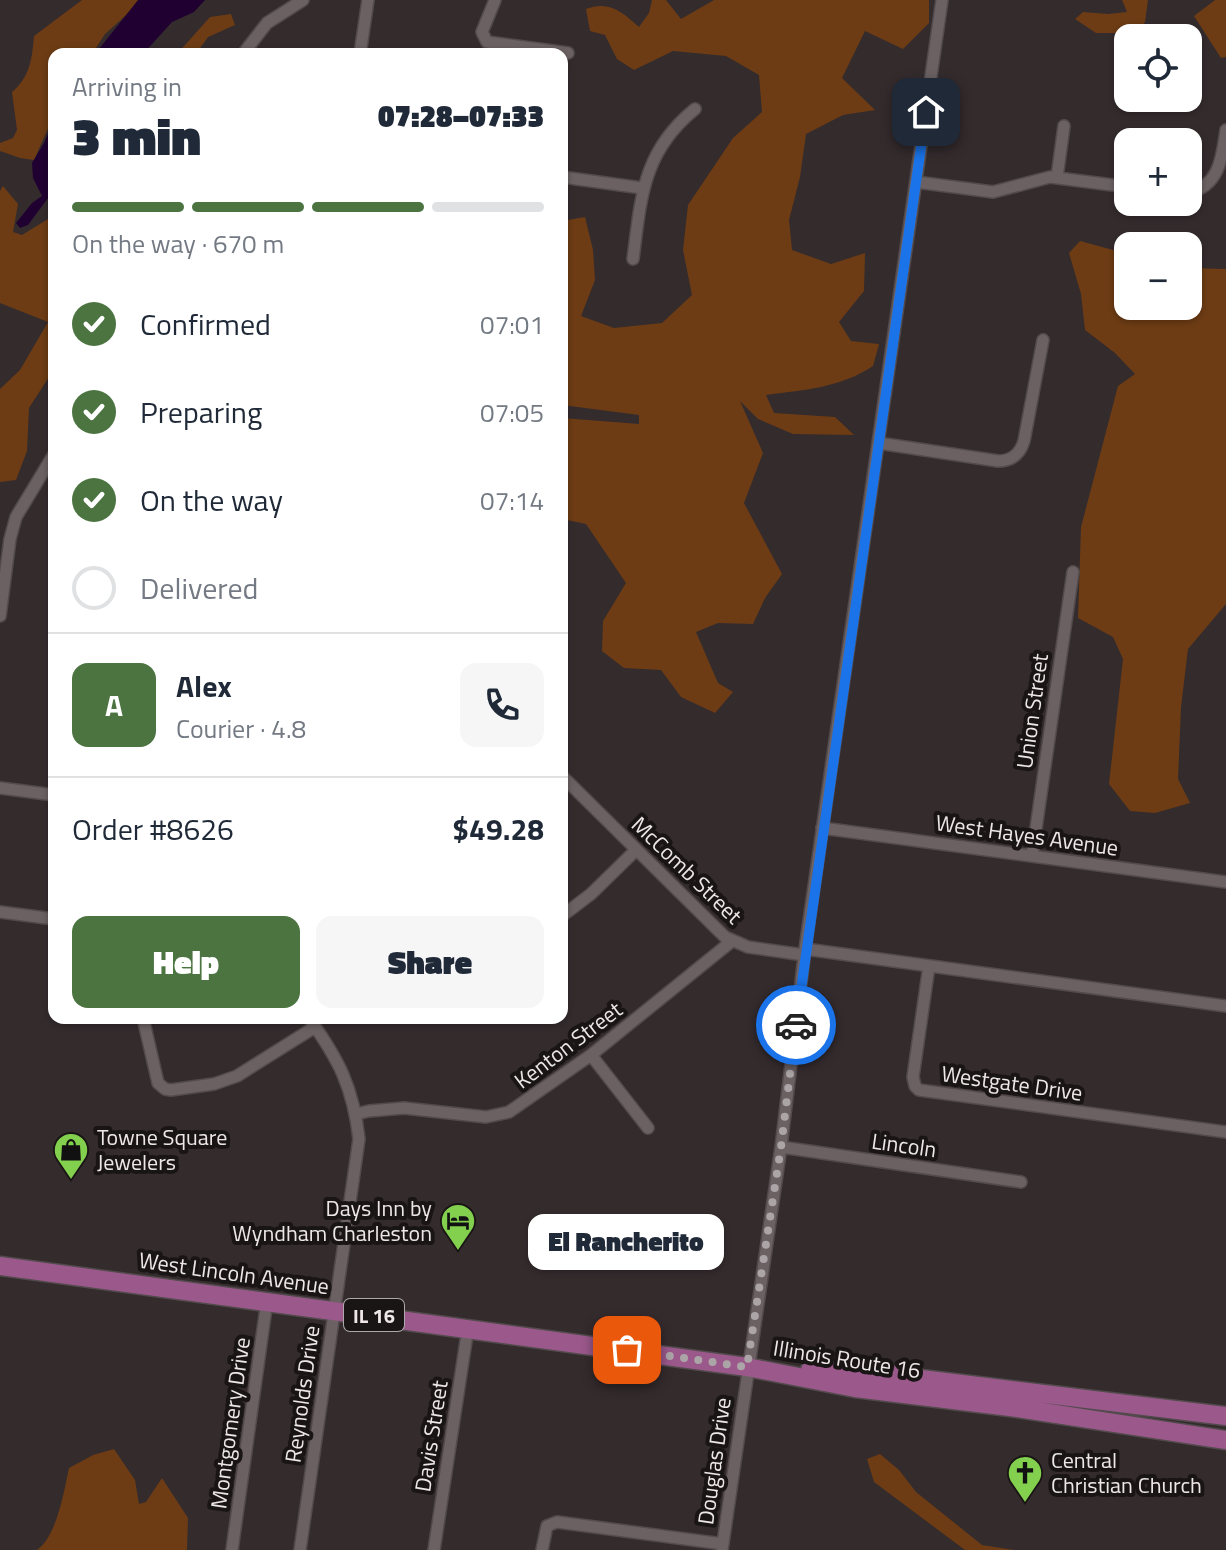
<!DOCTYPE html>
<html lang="en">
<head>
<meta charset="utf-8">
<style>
	:root { --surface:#fff; --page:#f6f6f7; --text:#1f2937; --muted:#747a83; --line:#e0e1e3; --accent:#4c7441 }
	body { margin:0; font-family:"Titillium Web",sans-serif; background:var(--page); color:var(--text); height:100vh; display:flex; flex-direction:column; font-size:30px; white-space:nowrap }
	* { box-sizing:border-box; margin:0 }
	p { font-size:26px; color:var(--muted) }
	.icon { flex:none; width:44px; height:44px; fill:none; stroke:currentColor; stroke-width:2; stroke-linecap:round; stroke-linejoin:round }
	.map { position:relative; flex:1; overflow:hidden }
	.details { position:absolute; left:48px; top:48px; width:520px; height:976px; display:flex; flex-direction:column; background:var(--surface); border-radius:16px; box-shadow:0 2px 6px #0004 }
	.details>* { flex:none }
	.controls { position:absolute; left:1114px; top:24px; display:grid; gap:16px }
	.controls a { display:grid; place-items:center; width:88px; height:88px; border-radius:16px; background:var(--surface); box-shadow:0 2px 6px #0004; font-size:40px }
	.pin { position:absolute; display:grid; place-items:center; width:68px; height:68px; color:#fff; margin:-34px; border-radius:16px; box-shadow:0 4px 12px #0006 }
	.courier { position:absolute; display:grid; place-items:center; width:80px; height:80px; margin:-40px; border:6px solid #1a73e8; border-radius:50%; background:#fff; color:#222; box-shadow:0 2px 10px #0007 }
	.bubble { position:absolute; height:56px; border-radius:16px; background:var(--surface); box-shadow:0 2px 6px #0004; font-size:26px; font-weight:800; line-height:56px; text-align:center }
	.head em { font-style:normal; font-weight:800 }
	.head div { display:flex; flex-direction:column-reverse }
	.head { display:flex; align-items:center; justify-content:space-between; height:136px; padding:0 24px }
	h1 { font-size:52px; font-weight:800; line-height:60px }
	.bar { display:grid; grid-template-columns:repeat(4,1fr); gap:12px 8px; align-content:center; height:96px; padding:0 24px }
	.bar i { height:10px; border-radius:6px; background:var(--line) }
	.bar .selected { background:var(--accent) }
	.bar p { grid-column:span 4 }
	.line { display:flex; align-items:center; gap:20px; padding:0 24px; border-top:2px solid var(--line) }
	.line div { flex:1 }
	.round { display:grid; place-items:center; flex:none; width:84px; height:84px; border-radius:16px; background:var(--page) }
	ol { padding:0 24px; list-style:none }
	li { display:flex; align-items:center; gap:24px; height:88px }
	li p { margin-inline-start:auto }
	li .icon { padding:8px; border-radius:50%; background:var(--accent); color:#fff; stroke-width:4 }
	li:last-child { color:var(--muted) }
	li i { width:44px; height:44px; border:4px solid var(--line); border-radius:50% }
	.button { display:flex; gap:16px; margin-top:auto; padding:16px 24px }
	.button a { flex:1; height:92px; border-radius:16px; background:var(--accent); color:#fff; font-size:32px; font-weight:800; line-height:92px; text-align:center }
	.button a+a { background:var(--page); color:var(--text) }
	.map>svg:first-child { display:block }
	.green { fill:#6d3c14 }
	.water { fill:#200031 }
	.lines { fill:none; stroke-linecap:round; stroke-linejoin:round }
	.minor-casing { stroke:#524a4c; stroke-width:14 }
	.primary-casing { stroke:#524a4c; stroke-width:21 }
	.minor { stroke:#6b6163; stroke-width:11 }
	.primary { stroke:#9b598b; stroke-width:18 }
	.done { stroke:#aca5a7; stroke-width:8; stroke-dasharray:0 14.4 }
	.route { stroke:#1a73e8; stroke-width:10 }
	.labels { text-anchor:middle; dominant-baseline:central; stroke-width:8; stroke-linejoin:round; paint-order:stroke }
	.shield { fill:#191515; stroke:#ada8a9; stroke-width:2 }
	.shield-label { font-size:20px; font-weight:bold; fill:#ede7e8 }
	.street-label { font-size:22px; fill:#ede7e8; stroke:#191515 }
	.poi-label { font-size:22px; fill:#ede7e8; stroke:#191515; text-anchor:start }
</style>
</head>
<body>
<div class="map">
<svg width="1226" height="1550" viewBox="0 0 1226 1550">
	<rect width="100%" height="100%" fill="#342b2d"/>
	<path class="green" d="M82,0H143L105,34L92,54H54V115L34,160L20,158L0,151V143L13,138L17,130L12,92C30,77 32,59 34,36Z
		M652,0H666L681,19L714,0H929V23L903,49L865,31L842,78L875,110L843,115L806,134L800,177L789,220L792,250L831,264L865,253L864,291L839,322L851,341L879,344L873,366C840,388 803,390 766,395L774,413L835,417L854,435L793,434L758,419L740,401L763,453L744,503L782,574L765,598L753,624L718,623L696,632L718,683L733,692L715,713L681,697L661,670L624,668L602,651L603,621L626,583L586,524L562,519V418L639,424V415L562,405V221L585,217L593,250L595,280L581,316L614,328L662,323L692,295L683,250L688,205L733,138L762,112L759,75L726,56L673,51L634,70L617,59L605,35L590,31L586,9C610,0 623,13 639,27L649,13Z
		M1122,0H1148L1145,22L1137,33H1096L1075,19L1083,12L1108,14L1127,12Z
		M1215,0H1226V57L1221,58L1194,16Z
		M231,14L235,25L208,37L196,54H177L210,17Z
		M3,186L18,204L13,232L22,235L48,219L54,211V369L29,408L27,451L16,480L0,482V389L20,370L48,322L0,303V191Z
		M1080,241L1128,254V306H1188V268L1226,269V604L1188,649L1181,707L1178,779L1190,803L1155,813L1130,811L1109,784L1123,659L1113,637L1078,618L1081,527L1118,386L1135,374L1115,353L1085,330L1081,294L1069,253Z
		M114,1449L135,1480L139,1504L146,1502L162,1478L188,1518L187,1550H37C57,1536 64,1491 69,1468L93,1455Z
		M880,1454L899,1470L916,1492L982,1545L1014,1550H965L874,1482L867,1459Z"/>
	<path class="water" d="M138,0H205L194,12L172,22L143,54H95Z
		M54,120V190L28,225L20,228L16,223L32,203L42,196L33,178L32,163L44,143Z"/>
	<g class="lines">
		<defs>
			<path id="minor" d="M495,0L482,32L487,42L568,53
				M243,54L267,23L303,0
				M360,54L368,0
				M562,177L642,188
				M1057,177L1064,126
				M916,182L993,192L1050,177L1128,187
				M1188,193C1220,186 1222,157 1226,130
				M633,259C641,197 643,151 695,109
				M878,443L998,461C1012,461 1020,454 1024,441L1043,340
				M0,616L10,539L16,517L54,454
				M562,776L725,937L748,947L804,955
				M0,788L54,795
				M822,828L1226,882
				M1032,856L1073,572
				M0,912L54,919
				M562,916L591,894L636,850
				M805,949L1226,1006
				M929,966L913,1077L915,1086L919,1090L1226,1132
				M143,1018L158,1083L165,1089L171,1090L214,1084L237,1076L315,1027
				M591,1055L648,1128
				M356,1114L369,1111L404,1108L486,1117L509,1112L591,1055L732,941
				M781,1147L1021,1182
				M232,1550L267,1301
				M300,1550L359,1139C353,1087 339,1060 309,1018
				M434,1550L468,1328
				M542,1550L547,1526L557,1522L723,1544
				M722,1550L781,1147L805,949L942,0"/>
			<path id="primary" d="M0,1266L747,1367L855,1388L1010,1407L1226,1440
				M810,1370L856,1371L1226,1416"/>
		</defs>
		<use href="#minor" class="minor-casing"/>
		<use href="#primary" class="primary-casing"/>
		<use href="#minor" class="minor"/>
		<use href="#primary" class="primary"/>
	</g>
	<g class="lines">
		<path class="done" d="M627,1350L747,1367L781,1147L796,1025"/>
		<path class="route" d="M796,1025L926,112"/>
	</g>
	<defs>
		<symbol id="shop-pin" viewBox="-11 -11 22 30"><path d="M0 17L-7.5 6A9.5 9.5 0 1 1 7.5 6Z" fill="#83d04e" stroke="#191515"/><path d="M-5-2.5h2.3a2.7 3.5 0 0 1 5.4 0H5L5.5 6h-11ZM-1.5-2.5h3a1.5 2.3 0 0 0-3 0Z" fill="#111"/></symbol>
		<symbol id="hotel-pin" viewBox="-11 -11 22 30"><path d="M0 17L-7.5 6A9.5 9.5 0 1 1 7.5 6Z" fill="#83d04e" stroke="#191515"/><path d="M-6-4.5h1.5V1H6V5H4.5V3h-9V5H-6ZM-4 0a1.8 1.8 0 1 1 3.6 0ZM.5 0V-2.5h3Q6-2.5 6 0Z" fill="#111"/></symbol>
		<symbol id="church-pin" viewBox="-11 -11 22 30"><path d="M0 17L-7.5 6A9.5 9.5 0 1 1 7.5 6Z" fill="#83d04e" stroke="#191515"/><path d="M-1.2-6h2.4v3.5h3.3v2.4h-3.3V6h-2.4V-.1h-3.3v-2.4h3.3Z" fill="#111"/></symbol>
	</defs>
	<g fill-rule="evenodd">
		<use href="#shop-pin" x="51" y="1130" width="40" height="54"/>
		<use href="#hotel-pin" x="438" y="1201" width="40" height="54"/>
		<use href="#church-pin" x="1005" y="1453" width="40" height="54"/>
	</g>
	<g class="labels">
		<rect class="shield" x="344" y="1299" width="60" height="32" rx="6"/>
		<g class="shield-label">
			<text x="374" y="1315">IL 16</text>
		</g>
		<g class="street-label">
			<text transform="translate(1032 711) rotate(-82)">Union Street</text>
			<text transform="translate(1027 835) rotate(8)">West Hayes Avenue</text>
			<text transform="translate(687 870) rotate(44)">McComb Street</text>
			<text transform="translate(568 1045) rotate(-37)">Kenton Street</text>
			<text transform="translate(1012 1083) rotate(8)">Westgate Drive</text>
			<text transform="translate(904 1145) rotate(8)">Lincoln</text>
			<text transform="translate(234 1273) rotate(8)">West Lincoln Avenue</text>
			<text transform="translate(847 1359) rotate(9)">Illinois Route 16</text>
			<text transform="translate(302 1394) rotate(-82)">Reynolds Drive</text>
			<text transform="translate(230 1423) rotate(-82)">Montgomery Drive</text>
			<text transform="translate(431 1436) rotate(-81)">Davis Street</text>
			<text transform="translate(714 1461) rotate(-82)">Douglas Drive</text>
		</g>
		<g class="poi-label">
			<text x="97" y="1137">Towne Square<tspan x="97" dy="25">Jewelers</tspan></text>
			<text x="432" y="1208" text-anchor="end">Days Inn by<tspan x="432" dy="25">Wyndham Charleston</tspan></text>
			<text x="1051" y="1460">Central<tspan x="1051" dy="25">Christian Church</tspan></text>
		</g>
	</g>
</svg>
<div class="controls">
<a><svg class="icon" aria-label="locate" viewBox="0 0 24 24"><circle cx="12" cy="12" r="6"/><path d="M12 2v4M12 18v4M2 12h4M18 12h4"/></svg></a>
<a>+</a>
<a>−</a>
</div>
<div class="pin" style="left:627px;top:1350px;background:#ea580c"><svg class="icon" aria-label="bag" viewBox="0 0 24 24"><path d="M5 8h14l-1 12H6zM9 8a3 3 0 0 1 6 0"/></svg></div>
<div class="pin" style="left:926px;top:112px;background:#1f2937"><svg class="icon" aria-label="home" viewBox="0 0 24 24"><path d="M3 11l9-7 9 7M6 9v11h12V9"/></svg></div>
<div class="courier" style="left:796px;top:1025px"><svg class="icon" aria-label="car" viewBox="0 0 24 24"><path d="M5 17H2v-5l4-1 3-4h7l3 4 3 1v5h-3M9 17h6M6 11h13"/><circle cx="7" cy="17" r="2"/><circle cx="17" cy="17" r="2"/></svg></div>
<div class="bubble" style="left:528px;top:1214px;width:196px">El Rancherito</div>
<section class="details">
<div class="head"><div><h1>3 min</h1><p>Arriving in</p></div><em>07:28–07:33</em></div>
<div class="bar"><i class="selected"></i><i class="selected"></i><i class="selected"></i><i></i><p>On the way · 670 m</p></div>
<ol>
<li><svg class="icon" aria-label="check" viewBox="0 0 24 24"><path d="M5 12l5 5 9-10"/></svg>Confirmed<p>07:01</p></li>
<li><svg class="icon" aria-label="check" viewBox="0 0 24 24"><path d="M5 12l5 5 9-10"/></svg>Preparing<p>07:05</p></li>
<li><svg class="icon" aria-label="check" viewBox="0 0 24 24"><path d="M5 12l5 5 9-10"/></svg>On the way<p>07:14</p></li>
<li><i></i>Delivered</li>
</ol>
<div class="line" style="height:144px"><b class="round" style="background:var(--accent);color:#fff">A</b><div><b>Alex</b><p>Courier · 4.8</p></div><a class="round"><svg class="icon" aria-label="phone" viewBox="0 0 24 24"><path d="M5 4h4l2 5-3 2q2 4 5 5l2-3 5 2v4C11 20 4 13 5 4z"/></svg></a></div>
<div class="line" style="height:104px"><div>Order #8626</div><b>$49.28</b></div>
<div class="button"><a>Help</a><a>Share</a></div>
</section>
</div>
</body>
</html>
